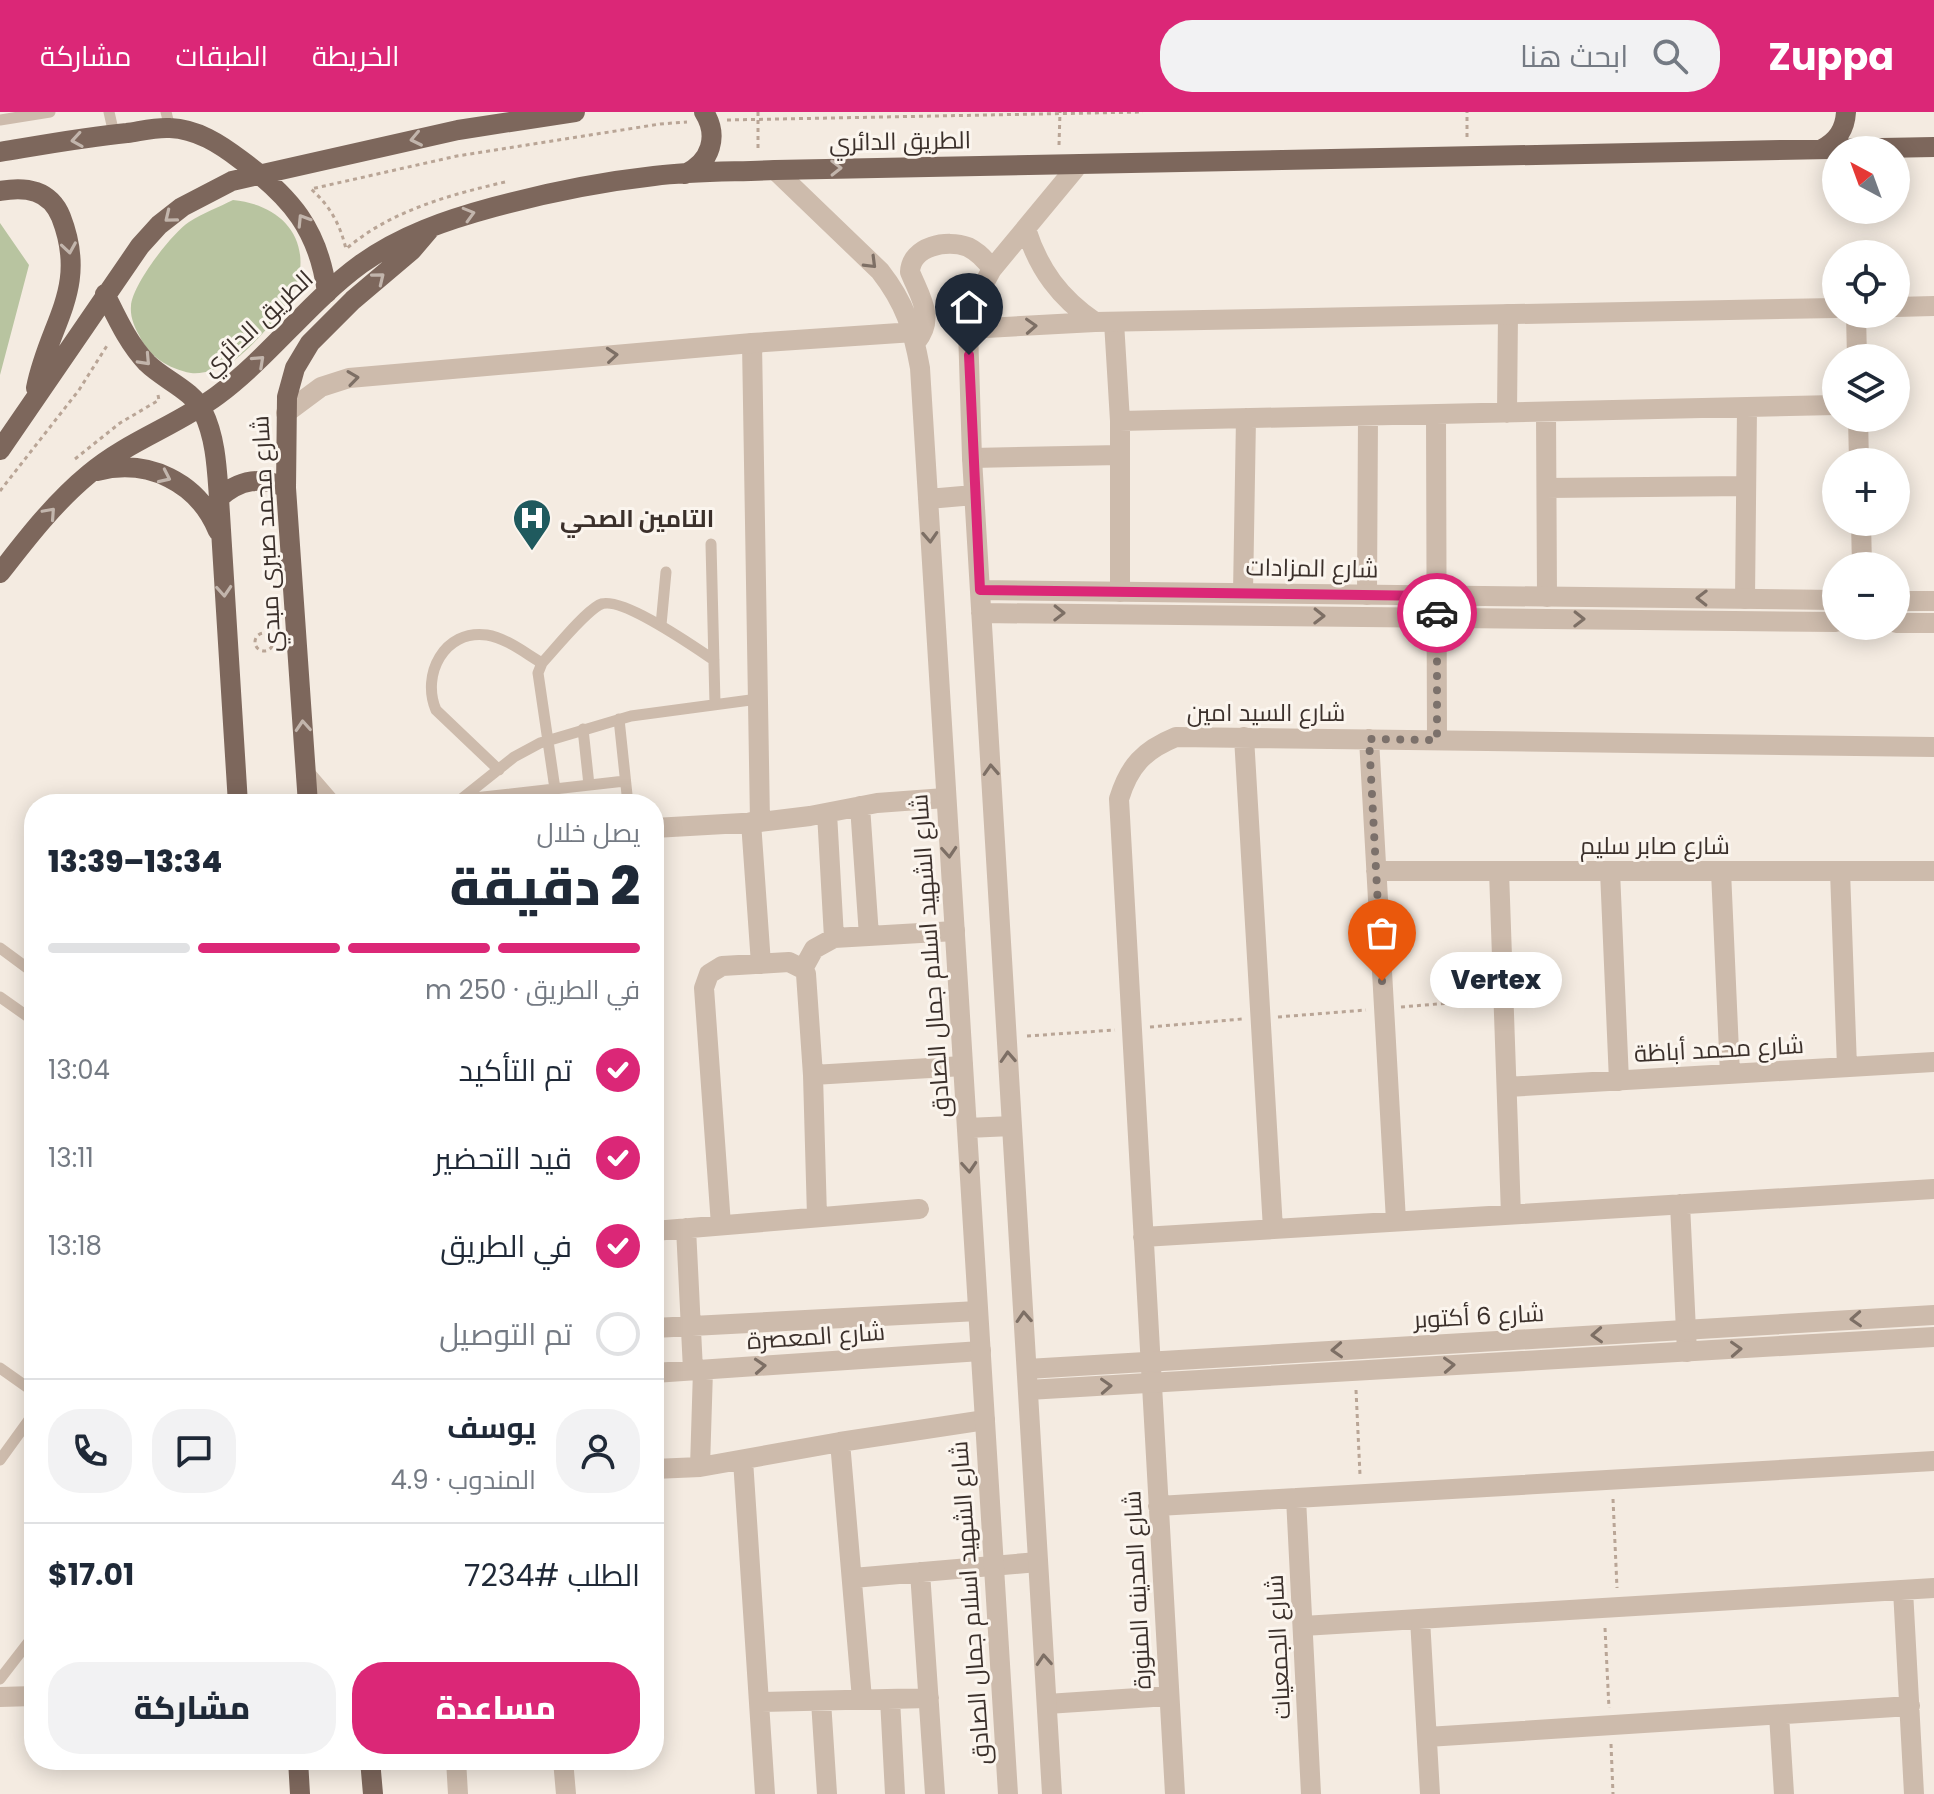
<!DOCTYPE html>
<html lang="ar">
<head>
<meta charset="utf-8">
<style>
	:root { --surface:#fff; --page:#f2f2f3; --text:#1f2937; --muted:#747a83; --line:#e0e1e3; --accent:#db2777 }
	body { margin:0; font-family:Poppins,Cairo,sans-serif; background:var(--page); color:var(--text); direction:rtl; height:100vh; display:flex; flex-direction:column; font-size:30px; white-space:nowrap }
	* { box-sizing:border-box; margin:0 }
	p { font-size:26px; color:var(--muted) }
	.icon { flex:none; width:44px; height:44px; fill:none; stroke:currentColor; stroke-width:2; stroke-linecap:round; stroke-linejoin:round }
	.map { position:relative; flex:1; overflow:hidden; direction:ltr }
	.sheet { position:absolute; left:24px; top:682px; width:640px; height:976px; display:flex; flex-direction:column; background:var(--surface); border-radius:32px; box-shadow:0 4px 20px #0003; direction:rtl }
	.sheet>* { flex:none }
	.needle { width:52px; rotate:319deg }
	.controls { position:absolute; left:1822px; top:24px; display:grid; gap:16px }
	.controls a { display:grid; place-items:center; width:88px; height:88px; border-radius:50%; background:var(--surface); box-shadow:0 4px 20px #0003; font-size:40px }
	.pin { position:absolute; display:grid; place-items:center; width:68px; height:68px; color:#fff; margin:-82px -34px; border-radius:50% 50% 50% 0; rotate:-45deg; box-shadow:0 0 8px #0007 }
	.pin .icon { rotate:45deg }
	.courier { position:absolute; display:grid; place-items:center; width:80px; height:80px; margin:-40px; border:6px solid #db2777; border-radius:50%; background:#fff; color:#222; box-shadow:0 2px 10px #0007 }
	.bubble { position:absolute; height:56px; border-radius:28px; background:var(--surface); box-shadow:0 4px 20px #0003; font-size:26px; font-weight:800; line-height:56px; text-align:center; direction:rtl }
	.head em { font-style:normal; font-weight:800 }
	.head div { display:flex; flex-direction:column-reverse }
	.head { display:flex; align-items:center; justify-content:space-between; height:136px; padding:0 24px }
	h1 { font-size:52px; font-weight:800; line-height:60px }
	.bar { display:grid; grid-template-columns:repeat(4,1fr); gap:12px 8px; align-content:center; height:96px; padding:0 24px }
	.bar i { height:10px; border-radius:6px; background:var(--line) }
	.bar .active { background:var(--accent) }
	.bar p { grid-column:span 4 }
	.line { display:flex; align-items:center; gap:20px; padding:0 24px; border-top:2px solid var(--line) }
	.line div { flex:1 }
	.round { display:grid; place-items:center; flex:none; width:84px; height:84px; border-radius:32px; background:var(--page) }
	ol { padding:0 24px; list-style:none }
	li { display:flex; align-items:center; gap:24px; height:88px }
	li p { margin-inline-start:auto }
	li .icon { padding:8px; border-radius:50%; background:var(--accent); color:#fff; stroke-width:4 }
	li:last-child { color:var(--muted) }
	li i { width:44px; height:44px; border:4px solid var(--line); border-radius:50% }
	.primary-button { display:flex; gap:16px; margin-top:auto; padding:16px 24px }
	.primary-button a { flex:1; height:92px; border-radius:32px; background:var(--accent); color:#fff; font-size:32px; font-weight:800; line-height:92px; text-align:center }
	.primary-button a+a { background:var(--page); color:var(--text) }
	header { display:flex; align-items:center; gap:48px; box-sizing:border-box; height:112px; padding:0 40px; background:var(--accent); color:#fff }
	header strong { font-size:38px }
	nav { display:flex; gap:44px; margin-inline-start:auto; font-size:28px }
	.search { width:560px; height:72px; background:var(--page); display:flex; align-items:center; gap:20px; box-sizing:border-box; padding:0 28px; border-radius:32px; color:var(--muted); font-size:30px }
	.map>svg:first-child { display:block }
	.green { fill:#b8c4a0 }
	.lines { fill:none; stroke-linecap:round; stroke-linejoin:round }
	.path { stroke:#b9a596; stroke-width:3; stroke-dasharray:4 4; stroke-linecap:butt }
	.service { stroke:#cdbbac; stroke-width:11 }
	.minor { stroke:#cdbbac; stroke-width:20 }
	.tertiary { stroke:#cdbbac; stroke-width:20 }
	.primary { stroke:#7d675c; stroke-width:20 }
	.oneway { stroke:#c2b5ac }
	.oneway2 { stroke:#7d6f65 }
	.done { stroke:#7c716b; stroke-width:8; stroke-dasharray:0 14.4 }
	.route { stroke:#db2777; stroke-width:10 }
	.labels { text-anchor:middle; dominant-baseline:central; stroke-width:6; stroke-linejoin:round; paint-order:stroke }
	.street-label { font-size:24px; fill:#3b302b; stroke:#fbf5ee }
	.poi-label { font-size:24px; font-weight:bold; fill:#3b302b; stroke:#fbf5ee; text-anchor:start }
</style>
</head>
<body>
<header>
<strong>Zuppa</strong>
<div class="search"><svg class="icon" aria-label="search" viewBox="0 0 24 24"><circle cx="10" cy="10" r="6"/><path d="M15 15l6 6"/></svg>ابحث هنا</div>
<nav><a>الخريطة</a><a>الطبقات</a><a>مشاركة</a></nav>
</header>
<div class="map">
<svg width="1934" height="1682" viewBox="0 0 1934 1682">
	<rect width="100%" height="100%" fill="#f4ebe1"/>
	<path class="green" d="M233,88C275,92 308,119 299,165C295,189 252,236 232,250C223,256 201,263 191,261C169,257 148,244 139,223C134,214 130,204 131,194C132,173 172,121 189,110C203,101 219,95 233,88Z
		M0,111L29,153L0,263Z"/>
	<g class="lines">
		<path class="path" d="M758,0V39
			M727,8L1143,0
			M1467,25V0
			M1059,33L1060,0
			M505,70C449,83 390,99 346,137C340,112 330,94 311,77L457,44L660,12L687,10
			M75,347L120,311L159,288L158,283
			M0,379L79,278L108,232
			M255 530a9 9 0 1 1 18 0a9 9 0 1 1-18 0Z
			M1401,895L1486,888
			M1278,905L1366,898
			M1150,915L1242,907
			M1027,924L1115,918
			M1356,1278L1360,1363
			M1613,1387L1617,1476
			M1605,1516L1609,1596
			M1611,1632L1613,1682"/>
		<path class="service" d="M109,0L114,22
			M166,0L170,16
			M0,8L50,0
			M711,432L715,592
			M661,513L666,460
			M619,607L628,692
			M583,617L589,673
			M499,658L436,598C421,563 444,517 487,523C506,526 525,541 542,551
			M555,677L538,561L542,551C556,536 582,503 599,493C618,481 696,536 714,548
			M465,687L625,669
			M455,692L514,645L540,631L631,604L758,587
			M0,836L34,861
			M0,885L34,909
			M0,1256L34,1280
			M0,1348L34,1301
			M0,1567L34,1523"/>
		<path class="minor" d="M1856,202L1857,246
			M1114,210L1120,309V480
			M752,231L760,710
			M1546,300L1547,485
			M1507,301L1508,202
			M1436,302L1437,628
			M1858,306L1859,350
			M1120,309L1836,293
			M972,346L1120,343
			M1547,376L1746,374
			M1861,410L1862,454
			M1243,481L1246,306
			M1367,483L1368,304
			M1745,487L1747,296
			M1244,625L1273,1117
			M1369,627L1396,1109
			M306,663L331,692
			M860,694L869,824
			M827,701L834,826
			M751,710L761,852
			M654,716L760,710L810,704L877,691L945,686
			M1376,759H1934
			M1499,759L1511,1103
			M1610,759L1619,969
			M1721,759L1730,962
			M1840,759L1847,955
			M803,857L814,837L834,826L955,819
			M813,963L963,954
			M1507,975L1934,950
			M1680,1092L1687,1240
			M721,1113L704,876L709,862L722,854L789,850L803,857L806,862L813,963L817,1105
			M686,1116L693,1258
			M654,1119L919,1097
			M1143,1125L1934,1077
			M654,1216L978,1199
			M654,1261L981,1239
			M840,1330L985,1308
			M743,1348L765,1682
			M700,1355L703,1258
			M654,1357L700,1355L840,1330L862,1587
			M1296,1386L1311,1682
			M1158,1394L1934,1349
			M920,1460L935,1682
			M853,1466L1038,1450
			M1903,1478L1914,1682
			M1420,1507L1430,1682
			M1303,1514L1934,1476
			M0,1585L34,1584
			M890,1587L895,1682
			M821,1589L827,1682
			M759,1590L929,1586
			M1047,1592L1168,1584
			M1779,1603L1784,1682
			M1427,1625L1910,1594
			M456,1648L458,1682
			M563,1648L566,1682
			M1175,1682L1119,687C1129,654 1144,638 1176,625L1934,635"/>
		<path class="tertiary" d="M775,58L880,159C905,191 913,217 920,256L1008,1682
			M1026,117C1039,158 1060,186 1095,210
			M1896,195L1934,194
			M968,217L1095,210L1836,196
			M916,230C936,206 920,185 910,160C911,134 947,127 968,135C978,140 985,147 992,157
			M286,301L321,275L349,266L752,231L914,220
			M928,387L974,383
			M980,478L1836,488
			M1896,489H1934
			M981,501L1836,510
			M1896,511H1934
			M967,1016L1012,1014
			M1027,1257L1934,1203
			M1028,1278L1934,1225
			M1052,1682L972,346L968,217L970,197L992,157L1079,52"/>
		<path class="primary" d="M1822,37C1837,29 1845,18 1846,0
			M0,40C42,33 85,25 127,21C141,19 156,15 170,16C197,17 220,32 241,48C291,85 319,118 327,181
			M685,62C711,50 719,24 704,0
			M0,79C26,74 50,78 61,105C89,177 49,210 36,276
			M105,182C117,206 128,231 147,251C164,268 193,278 203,300C216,326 217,359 219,386L238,692
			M0,338L140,134L159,113L182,95L232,69L458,18L575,0
			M97,359C148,346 198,370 218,419
			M219,386C240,367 261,364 286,376
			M0,461C27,426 55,390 89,362C128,329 178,313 218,283C270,244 309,190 361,152C402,123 446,108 494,95C546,81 600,70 654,64C694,59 735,60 775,58L1934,35
			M308,692L286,376L287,285L295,256L310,231L353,188L412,138L429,118
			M298,1648L300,1682
			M370,1648L373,1682"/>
	</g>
	<defs><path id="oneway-chevron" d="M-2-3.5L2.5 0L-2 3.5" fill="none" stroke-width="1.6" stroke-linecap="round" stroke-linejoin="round" transform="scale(2)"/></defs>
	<g class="oneway">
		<use href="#oneway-chevron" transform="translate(416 27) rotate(168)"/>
		<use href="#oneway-chevron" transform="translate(77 28) rotate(171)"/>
		<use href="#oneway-chevron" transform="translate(836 56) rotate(-1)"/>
		<use href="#oneway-chevron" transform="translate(469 102) rotate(-16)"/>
		<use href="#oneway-chevron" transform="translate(170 105) rotate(141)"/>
		<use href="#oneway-chevron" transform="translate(303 108) rotate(-122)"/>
		<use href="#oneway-chevron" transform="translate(69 136) rotate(81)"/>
		<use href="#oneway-chevron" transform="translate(379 166) rotate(-39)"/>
		<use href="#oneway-chevron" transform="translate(145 248) rotate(47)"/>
		<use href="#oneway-chevron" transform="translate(259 249) rotate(-43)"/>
		<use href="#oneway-chevron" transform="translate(165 365) rotate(25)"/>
		<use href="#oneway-chevron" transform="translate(50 401) rotate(-48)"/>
		<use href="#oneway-chevron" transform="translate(224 479) rotate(86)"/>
		<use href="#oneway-chevron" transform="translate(303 614) rotate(-94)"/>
	</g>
	<g class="oneway2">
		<use href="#oneway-chevron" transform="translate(871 151) rotate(45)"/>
		<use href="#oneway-chevron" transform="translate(1031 214) rotate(-3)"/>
		<use href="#oneway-chevron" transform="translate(612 243) rotate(-5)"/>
		<use href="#oneway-chevron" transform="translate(353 266) rotate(-8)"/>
		<use href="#oneway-chevron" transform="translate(930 425) rotate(87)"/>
		<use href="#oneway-chevron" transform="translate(1702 486) rotate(-179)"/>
		<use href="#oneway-chevron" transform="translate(1059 501) rotate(1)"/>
		<use href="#oneway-chevron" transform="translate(1319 504) rotate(1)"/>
		<use href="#oneway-chevron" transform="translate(1579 507) rotate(1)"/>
		<use href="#oneway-chevron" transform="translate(991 658) rotate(-93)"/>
		<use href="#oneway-chevron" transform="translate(949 740) rotate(86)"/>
		<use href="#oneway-chevron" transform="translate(1008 945) rotate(-93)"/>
		<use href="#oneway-chevron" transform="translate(969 1055) rotate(86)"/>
		<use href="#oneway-chevron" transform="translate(1024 1205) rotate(-93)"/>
		<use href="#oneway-chevron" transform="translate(1856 1207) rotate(177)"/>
		<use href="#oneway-chevron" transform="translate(1597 1223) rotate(177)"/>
		<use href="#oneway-chevron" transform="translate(1736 1237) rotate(-3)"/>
		<use href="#oneway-chevron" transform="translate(1337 1238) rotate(177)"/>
		<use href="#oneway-chevron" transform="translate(1449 1253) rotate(-3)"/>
		<use href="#oneway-chevron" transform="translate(760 1254) rotate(-4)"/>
		<use href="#oneway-chevron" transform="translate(1106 1274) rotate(-3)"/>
		<use href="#oneway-chevron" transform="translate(1044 1548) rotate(-94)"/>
	</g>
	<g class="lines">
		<path class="done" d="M1382,869L1369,627L1437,628V501"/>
		<path class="route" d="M969,243L980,478L1437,484V501"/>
	</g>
	<defs>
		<symbol id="hospital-pin" viewBox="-11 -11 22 30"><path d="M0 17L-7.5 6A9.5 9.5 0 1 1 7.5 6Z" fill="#1f5a5e" stroke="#fbf5ee"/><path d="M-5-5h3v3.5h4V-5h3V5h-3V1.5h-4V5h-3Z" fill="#fff"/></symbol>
	</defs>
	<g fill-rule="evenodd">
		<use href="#hospital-pin" x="510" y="384" width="44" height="60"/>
	</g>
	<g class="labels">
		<g class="street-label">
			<text transform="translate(900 29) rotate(-1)">الطريق الدائري</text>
			<text transform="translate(257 211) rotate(-43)">الطريق الدائري</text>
			<text transform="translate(266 422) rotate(-93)">شارع محمد صبرى مبدي</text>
			<text transform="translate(1312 456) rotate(1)">شارع المزادات</text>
			<text x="1266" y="600">شارع السيد امين</text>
			<text x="1655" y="733">شارع صابر سليم</text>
			<text transform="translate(930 844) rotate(-94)">شارع الشهيد اسلام جمال الصادق</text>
			<text transform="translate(1719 937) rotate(-3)">شارع محمد أباظة</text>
			<text transform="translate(1479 1204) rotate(-3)">شارع 6 أكتوبر</text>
			<text transform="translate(816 1224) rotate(-4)">شارع المعصرة</text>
			<text transform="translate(1137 1478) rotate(-93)">شارع المدينه المنورة</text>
			<text transform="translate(970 1491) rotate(-94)">شارع الشهيد اسلام جمال الصادق</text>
			<text transform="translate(1278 1535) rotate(-93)">شارع الجمعيات</text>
		</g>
		<g class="poi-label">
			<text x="560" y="406">التامين الصحي</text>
		</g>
	</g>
</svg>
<div class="controls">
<a><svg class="needle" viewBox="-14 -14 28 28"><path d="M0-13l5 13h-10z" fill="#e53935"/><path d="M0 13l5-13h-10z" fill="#747a83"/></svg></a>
<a><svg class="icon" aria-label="locate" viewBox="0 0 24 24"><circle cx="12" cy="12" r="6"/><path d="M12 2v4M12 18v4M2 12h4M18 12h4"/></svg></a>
<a><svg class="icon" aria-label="layers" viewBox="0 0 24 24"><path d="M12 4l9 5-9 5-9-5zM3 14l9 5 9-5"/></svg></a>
<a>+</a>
<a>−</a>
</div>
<div class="pin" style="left:1382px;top:869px;background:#ea580c"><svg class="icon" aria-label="bag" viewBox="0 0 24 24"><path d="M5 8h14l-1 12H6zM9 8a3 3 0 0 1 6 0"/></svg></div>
<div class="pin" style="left:969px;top:243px;background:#1f2937"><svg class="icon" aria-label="home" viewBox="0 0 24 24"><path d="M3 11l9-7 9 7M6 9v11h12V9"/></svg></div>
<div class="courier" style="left:1437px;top:501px"><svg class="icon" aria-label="car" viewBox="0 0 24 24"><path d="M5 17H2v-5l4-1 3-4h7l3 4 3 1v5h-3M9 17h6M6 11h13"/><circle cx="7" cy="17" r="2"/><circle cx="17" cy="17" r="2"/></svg></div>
<div class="bubble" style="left:1430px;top:840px;width:132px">Vertex</div>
<section class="sheet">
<div class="head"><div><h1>2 دقيقة</h1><p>يصل خلال</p></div><em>13:34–13:39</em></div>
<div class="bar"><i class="active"></i><i class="active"></i><i class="active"></i><i></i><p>في الطريق · 250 m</p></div>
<ol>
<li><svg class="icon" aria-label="check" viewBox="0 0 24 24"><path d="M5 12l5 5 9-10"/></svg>تم التأكيد<p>13:04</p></li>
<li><svg class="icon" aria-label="check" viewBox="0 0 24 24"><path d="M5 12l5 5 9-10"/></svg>قيد التحضير<p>13:11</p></li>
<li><svg class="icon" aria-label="check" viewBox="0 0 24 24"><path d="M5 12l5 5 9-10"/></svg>في الطريق<p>13:18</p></li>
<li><i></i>تم التوصيل</li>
</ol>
<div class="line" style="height:144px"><a class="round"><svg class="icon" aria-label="person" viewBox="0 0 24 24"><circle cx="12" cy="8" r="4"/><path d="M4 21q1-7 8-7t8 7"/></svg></a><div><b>يوسف</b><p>المندوب · 4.9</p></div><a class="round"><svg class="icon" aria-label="chat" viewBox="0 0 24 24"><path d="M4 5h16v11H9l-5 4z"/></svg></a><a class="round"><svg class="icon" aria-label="phone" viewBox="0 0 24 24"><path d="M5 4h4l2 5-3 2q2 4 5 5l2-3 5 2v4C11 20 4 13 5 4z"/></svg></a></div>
<div class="line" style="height:104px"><div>الطلب #7234</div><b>$17.01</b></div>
<div class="primary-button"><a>مساعدة</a><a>مشاركة</a></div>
</section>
</div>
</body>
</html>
